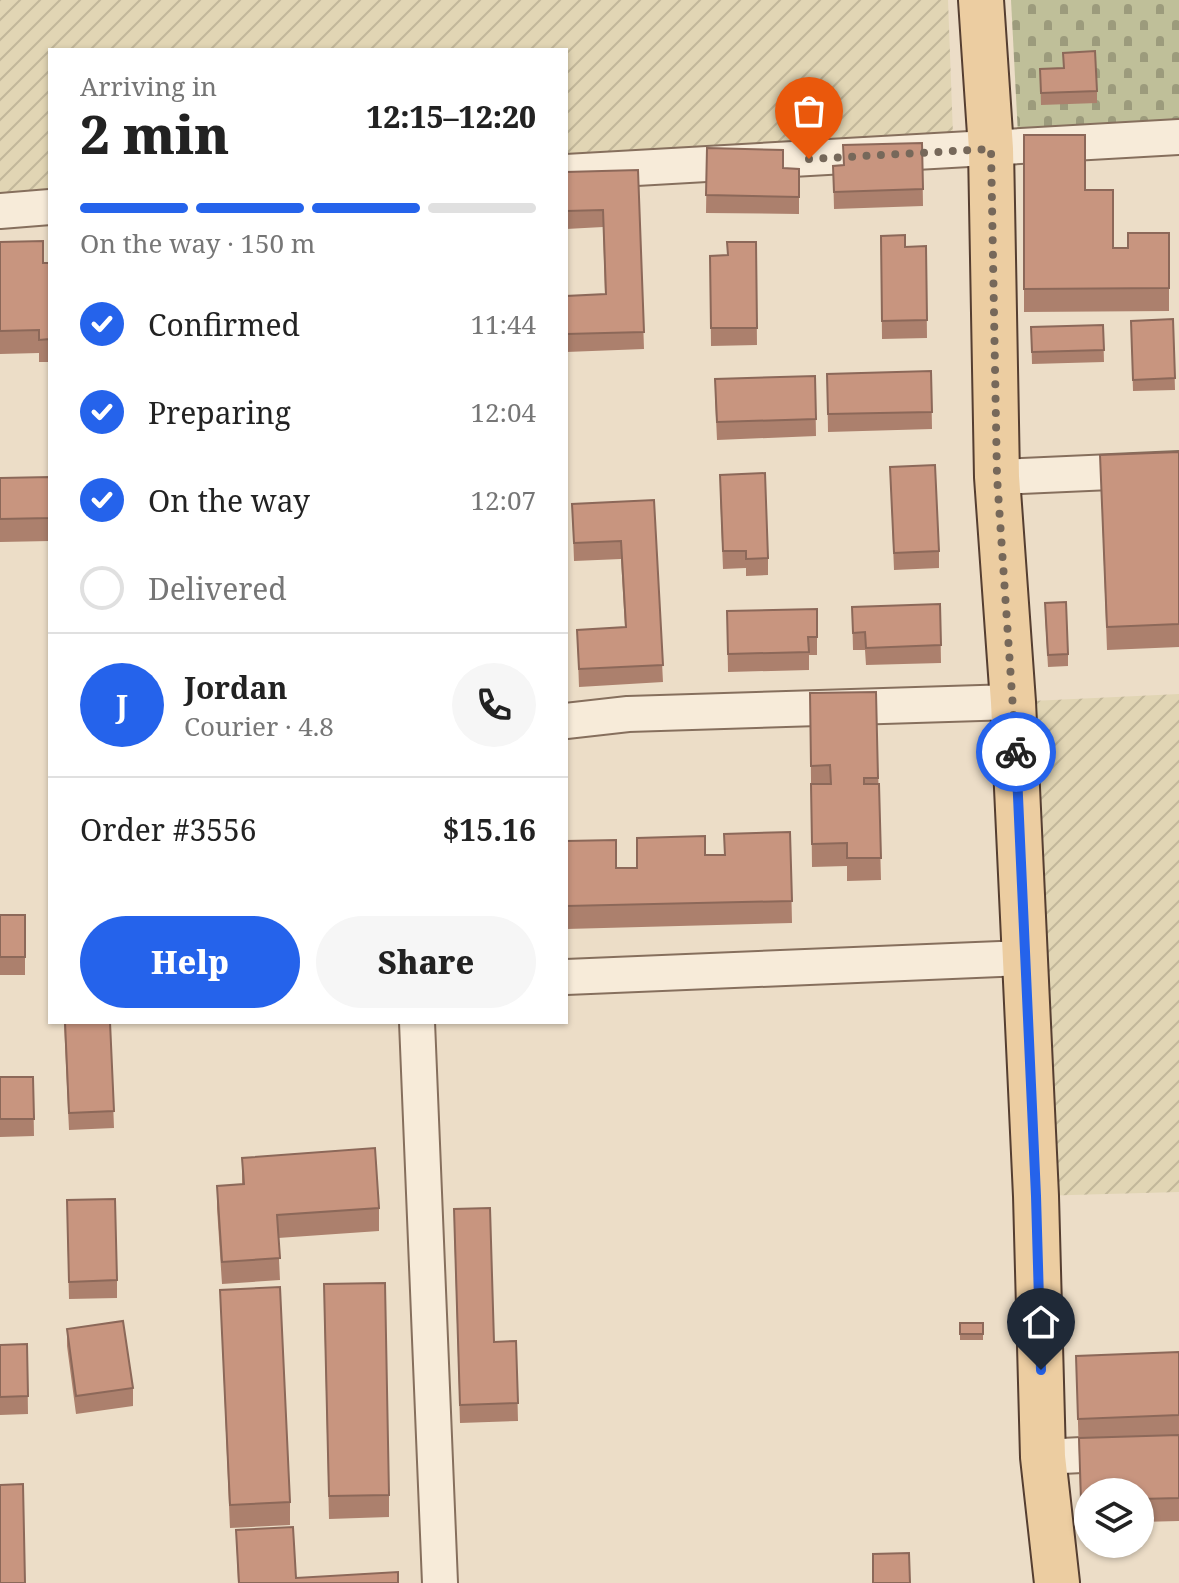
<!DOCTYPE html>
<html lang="en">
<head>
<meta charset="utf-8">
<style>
	:root { --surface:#fff; --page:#f6f6f6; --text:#222; --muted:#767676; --line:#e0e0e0; --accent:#2563eb }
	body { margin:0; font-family:"Noto Serif",serif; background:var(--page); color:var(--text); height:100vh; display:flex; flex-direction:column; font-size:30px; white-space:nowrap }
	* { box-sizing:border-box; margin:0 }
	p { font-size:26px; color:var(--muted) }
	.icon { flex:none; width:44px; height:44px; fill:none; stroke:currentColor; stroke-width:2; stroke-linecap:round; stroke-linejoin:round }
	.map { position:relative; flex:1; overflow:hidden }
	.drawer { position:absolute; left:48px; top:48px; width:520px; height:976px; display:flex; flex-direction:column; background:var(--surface); border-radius:0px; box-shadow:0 2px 6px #0004 }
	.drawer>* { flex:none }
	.fabs { position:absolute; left:1074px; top:1478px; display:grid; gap:16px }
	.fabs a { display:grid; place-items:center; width:80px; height:80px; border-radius:50%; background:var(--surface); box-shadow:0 2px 6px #0004; font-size:40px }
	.pin { position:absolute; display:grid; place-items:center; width:68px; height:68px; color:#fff; margin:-82px -34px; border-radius:50% 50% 50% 0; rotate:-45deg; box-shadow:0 0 8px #0007 }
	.pin .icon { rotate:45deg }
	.courier { position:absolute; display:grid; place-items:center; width:80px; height:80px; margin:-40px; border:6px solid #2563eb; border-radius:50%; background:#fff; color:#222; box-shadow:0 2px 10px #0007 }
	.head em { font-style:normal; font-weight:800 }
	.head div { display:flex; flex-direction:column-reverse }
	.head { display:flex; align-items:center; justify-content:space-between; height:136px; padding:0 32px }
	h1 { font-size:52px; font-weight:800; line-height:60px }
	.bar { display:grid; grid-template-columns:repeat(4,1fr); gap:12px 8px; align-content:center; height:96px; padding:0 32px }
	.bar i { height:10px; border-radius:6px; background:var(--line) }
	.bar .current { background:var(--accent) }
	.bar p { grid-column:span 4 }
	.line { display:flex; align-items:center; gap:20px; padding:0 32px; border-top:2px solid var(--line) }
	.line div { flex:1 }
	.round { display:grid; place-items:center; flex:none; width:84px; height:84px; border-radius:42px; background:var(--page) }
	ol { padding:0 32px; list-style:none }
	li { display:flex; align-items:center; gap:24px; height:88px }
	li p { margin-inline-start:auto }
	li .icon { padding:8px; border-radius:50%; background:var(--accent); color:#fff; stroke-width:4 }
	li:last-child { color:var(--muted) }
	li i { width:44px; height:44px; border:4px solid var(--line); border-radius:50% }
	.cta { display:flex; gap:16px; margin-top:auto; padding:16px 32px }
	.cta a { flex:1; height:92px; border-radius:48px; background:var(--accent); color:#fff; font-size:32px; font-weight:800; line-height:92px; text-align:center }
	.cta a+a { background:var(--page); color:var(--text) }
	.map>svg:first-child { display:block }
	.farmland { fill:url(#farmland-furrows) }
	.cemetery { fill:url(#cemetery-stones) }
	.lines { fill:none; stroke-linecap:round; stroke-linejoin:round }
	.minor-casing { stroke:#866f5d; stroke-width:38 }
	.major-casing { stroke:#553e31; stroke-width:48 }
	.minor { stroke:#f7ebd9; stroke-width:34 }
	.major { stroke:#eccda1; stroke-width:44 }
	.wall { fill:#ac806d }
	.building { fill:#c8957f; stroke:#8c6859; stroke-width:2 }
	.done { stroke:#76685a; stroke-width:8; stroke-dasharray:0 14.4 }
	.route { stroke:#2563eb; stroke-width:10 }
</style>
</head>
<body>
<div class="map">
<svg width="1179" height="1583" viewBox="0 0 1179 1583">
	<defs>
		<pattern id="farmland-furrows" width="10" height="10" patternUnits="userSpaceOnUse" patternTransform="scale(2)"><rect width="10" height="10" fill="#e1d5b4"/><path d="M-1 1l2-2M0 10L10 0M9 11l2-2" fill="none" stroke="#c2b79a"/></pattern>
		<pattern id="cemetery-stones" width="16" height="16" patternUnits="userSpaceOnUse" patternTransform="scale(2)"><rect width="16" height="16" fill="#bfbf99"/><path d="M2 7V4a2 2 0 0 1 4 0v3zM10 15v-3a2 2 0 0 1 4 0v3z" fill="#9c9b7c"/></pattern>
	</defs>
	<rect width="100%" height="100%" fill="#ecddc7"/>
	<path class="farmland" d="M0,0H948L954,162L566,179V50H50V202L0,204Z
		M1179,694V1192L1036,1196L1013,702Z"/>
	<path class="cemetery" d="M1011,0H1179V147L1019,154Z"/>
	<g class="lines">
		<defs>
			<path id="minor" d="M566,172L1179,137
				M0,211L50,207
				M997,477L1179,469
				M566,721L628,714L1013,702
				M566,977L1025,958
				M417,1022L440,1583
				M1043,1457L1179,1450"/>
			<path id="major" d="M981,0L991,149L997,477L1013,702L1036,1196L1043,1457L1057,1583"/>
		</defs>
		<use href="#minor" class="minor-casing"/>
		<use href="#major" class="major-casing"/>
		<use href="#minor" class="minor"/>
		<use href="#major" class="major"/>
	</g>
	<path class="wall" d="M1063,68L1097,91V103L1041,105L1040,69Z
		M1024,135L1085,190L1113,248H1128L1169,233V311L1024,312Z
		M922,143L923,206L834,209L833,166L844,165Z
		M707,148L783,168L799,169V214L706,213Z
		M638,170L644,349L566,352V296L605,294L603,227L566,229V172Z
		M881,236L905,247L926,246L927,338L882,339Z
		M0,242L43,263H50V362H39V353L0,354Z
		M756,242L757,345L711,346L710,256L727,255Z
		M1173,319L1175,390L1133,391L1131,321Z
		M1103,325L1104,362L1032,364L1031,327Z
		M931,371L932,429L828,432L827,374Z
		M815,376L816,436L717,440L715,396Z
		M1179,452V647L1107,650L1100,455Z
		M890,467L939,551V568L894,570Z
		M50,477V541L0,542V478Z
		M720,492L768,558V575L746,576V568L723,569Z
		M654,500L663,682L579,687L577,630L625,627L621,559L574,561L572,504Z
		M940,604L941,663L866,665L865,650H853L852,607Z
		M817,609V655H809V670L728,672L727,611Z
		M1045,615L1068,654V666L1048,667Z
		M876,692L881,880L847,881V866L812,867L810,693Z
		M790,832L792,923L566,929V841L616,868H637L705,855H724V834Z
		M0,915H25V975H0Z
		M64,1022H110L114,1128L69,1130Z
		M0,1077H33L34,1136L0,1137Z
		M242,1158L379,1208V1231L278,1238L280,1280L222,1284L217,1208V1186L242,1184Z
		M67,1218L117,1280V1298L69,1299Z
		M454,1226L494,1342L516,1341L518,1421L460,1423Z
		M220,1290L290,1502V1525L230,1528Z
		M324,1307L389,1495V1517L329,1519Z
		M960,1323H983V1340H960Z
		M67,1329L133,1388V1406L76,1414L67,1346Z
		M27,1344L28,1414L0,1415V1345Z
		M1179,1352V1521L1140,1522V1492H1088V1523L1081,1524L1076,1356Z
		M236,1530L296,1578L398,1583H238Z"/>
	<path class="building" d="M1095,51L1097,91L1041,93L1040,69L1064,68L1063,53Z
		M1024,135H1085V190H1113V248H1128V233H1169V288L1024,289Z
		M922,143L923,189L834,192L833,166L844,165L843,145Z
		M707,148L783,150V168L799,169V197L706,195Z
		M638,170L644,332L566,334V296L606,294L603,210L566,211V172Z
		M905,235V247L926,246L927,320L882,321L881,236Z
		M43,241V263H50V339L39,340V330L0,331V242Z
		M727,242H756L757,328H711L710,256L728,255Z
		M1173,319L1175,378L1133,380L1131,321Z
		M1103,325L1104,350L1032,352L1031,327Z
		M931,371L932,412L828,414L827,374Z
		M815,376L816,419L717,422L715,379Z
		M1179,452V624L1107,627L1100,455Z
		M935,465L939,551L894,553L890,467Z
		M765,473L768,558L746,559V551H723L720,475Z
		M50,477V518L0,519V478Z
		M654,500L663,665L579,669L577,630L626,627L621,541L574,543L572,504Z
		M1066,602L1068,654L1048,655L1045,603Z
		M940,604L941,645L866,648L865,632L853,633L852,607Z
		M817,609V637H808L809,652L728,654L727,611Z
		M876,692L878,778H864V784H879L881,858H847V843L812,844L811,784H831L830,765L811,766L810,693Z
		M790,832L792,901L566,906V841L616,840V868H637V838L705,836V855H725L724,834Z
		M0,915H25V957H0Z
		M65,1022H110L114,1111L69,1113Z
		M0,1077H33L34,1119H0Z
		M375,1148L379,1208L277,1215L280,1258L222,1262L217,1186L244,1184L242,1158Z
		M115,1199L117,1280L69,1282L67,1200Z
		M490,1208L494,1342L516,1341L518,1403L460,1405L454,1209Z
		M385,1283L389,1495L329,1496L324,1284Z
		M280,1287L290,1502L230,1505L220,1290Z
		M123,1321L133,1388L76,1396L67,1329Z
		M960,1323H983V1334H960Z
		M27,1344L28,1396L0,1397V1345Z
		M1179,1352V1415L1078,1419L1076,1356Z
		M1179,1435V1498L1140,1499V1492H1088V1501H1081L1079,1438Z
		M23,1484L25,1583H0V1485Z
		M293,1527L296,1578L398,1572V1583H239L236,1530Z
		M909,1553L910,1583H873V1554Z"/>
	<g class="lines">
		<path class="done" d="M809,159L991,149L997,477L1016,752"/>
		<path class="route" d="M1016,752L1036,1196L1041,1370"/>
	</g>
</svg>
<div class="fabs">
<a><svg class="icon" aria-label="layers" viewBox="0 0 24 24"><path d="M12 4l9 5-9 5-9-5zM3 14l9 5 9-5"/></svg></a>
</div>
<div class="pin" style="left:809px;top:159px;background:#ea580c"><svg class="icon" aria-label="bag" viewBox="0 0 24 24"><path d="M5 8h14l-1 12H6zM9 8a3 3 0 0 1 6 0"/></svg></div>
<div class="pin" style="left:1041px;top:1370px;background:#1f2937"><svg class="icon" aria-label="home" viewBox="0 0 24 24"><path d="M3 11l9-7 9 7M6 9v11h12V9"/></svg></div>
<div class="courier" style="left:1016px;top:752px"><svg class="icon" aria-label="bike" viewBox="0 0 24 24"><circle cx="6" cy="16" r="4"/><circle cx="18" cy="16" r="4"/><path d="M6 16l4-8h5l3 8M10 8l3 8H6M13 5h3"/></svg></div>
<section class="drawer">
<div class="head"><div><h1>2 min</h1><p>Arriving in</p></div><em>12:15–12:20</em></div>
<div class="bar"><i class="current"></i><i class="current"></i><i class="current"></i><i></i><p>On the way · 150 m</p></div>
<ol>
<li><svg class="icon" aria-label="check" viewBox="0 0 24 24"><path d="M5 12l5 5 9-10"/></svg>Confirmed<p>11:44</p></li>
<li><svg class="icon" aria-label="check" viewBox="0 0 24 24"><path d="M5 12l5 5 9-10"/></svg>Preparing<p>12:04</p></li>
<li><svg class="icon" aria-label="check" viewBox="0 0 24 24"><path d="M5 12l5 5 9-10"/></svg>On the way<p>12:07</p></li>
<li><i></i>Delivered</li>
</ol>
<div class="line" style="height:144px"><b class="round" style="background:var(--accent);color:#fff">J</b><div><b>Jordan</b><p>Courier · 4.8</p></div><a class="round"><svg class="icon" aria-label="phone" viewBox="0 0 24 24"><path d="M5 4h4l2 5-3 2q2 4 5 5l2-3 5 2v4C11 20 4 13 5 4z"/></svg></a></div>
<div class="line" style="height:104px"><div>Order #3556</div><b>$15.16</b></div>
<div class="cta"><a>Help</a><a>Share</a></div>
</section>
</div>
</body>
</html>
